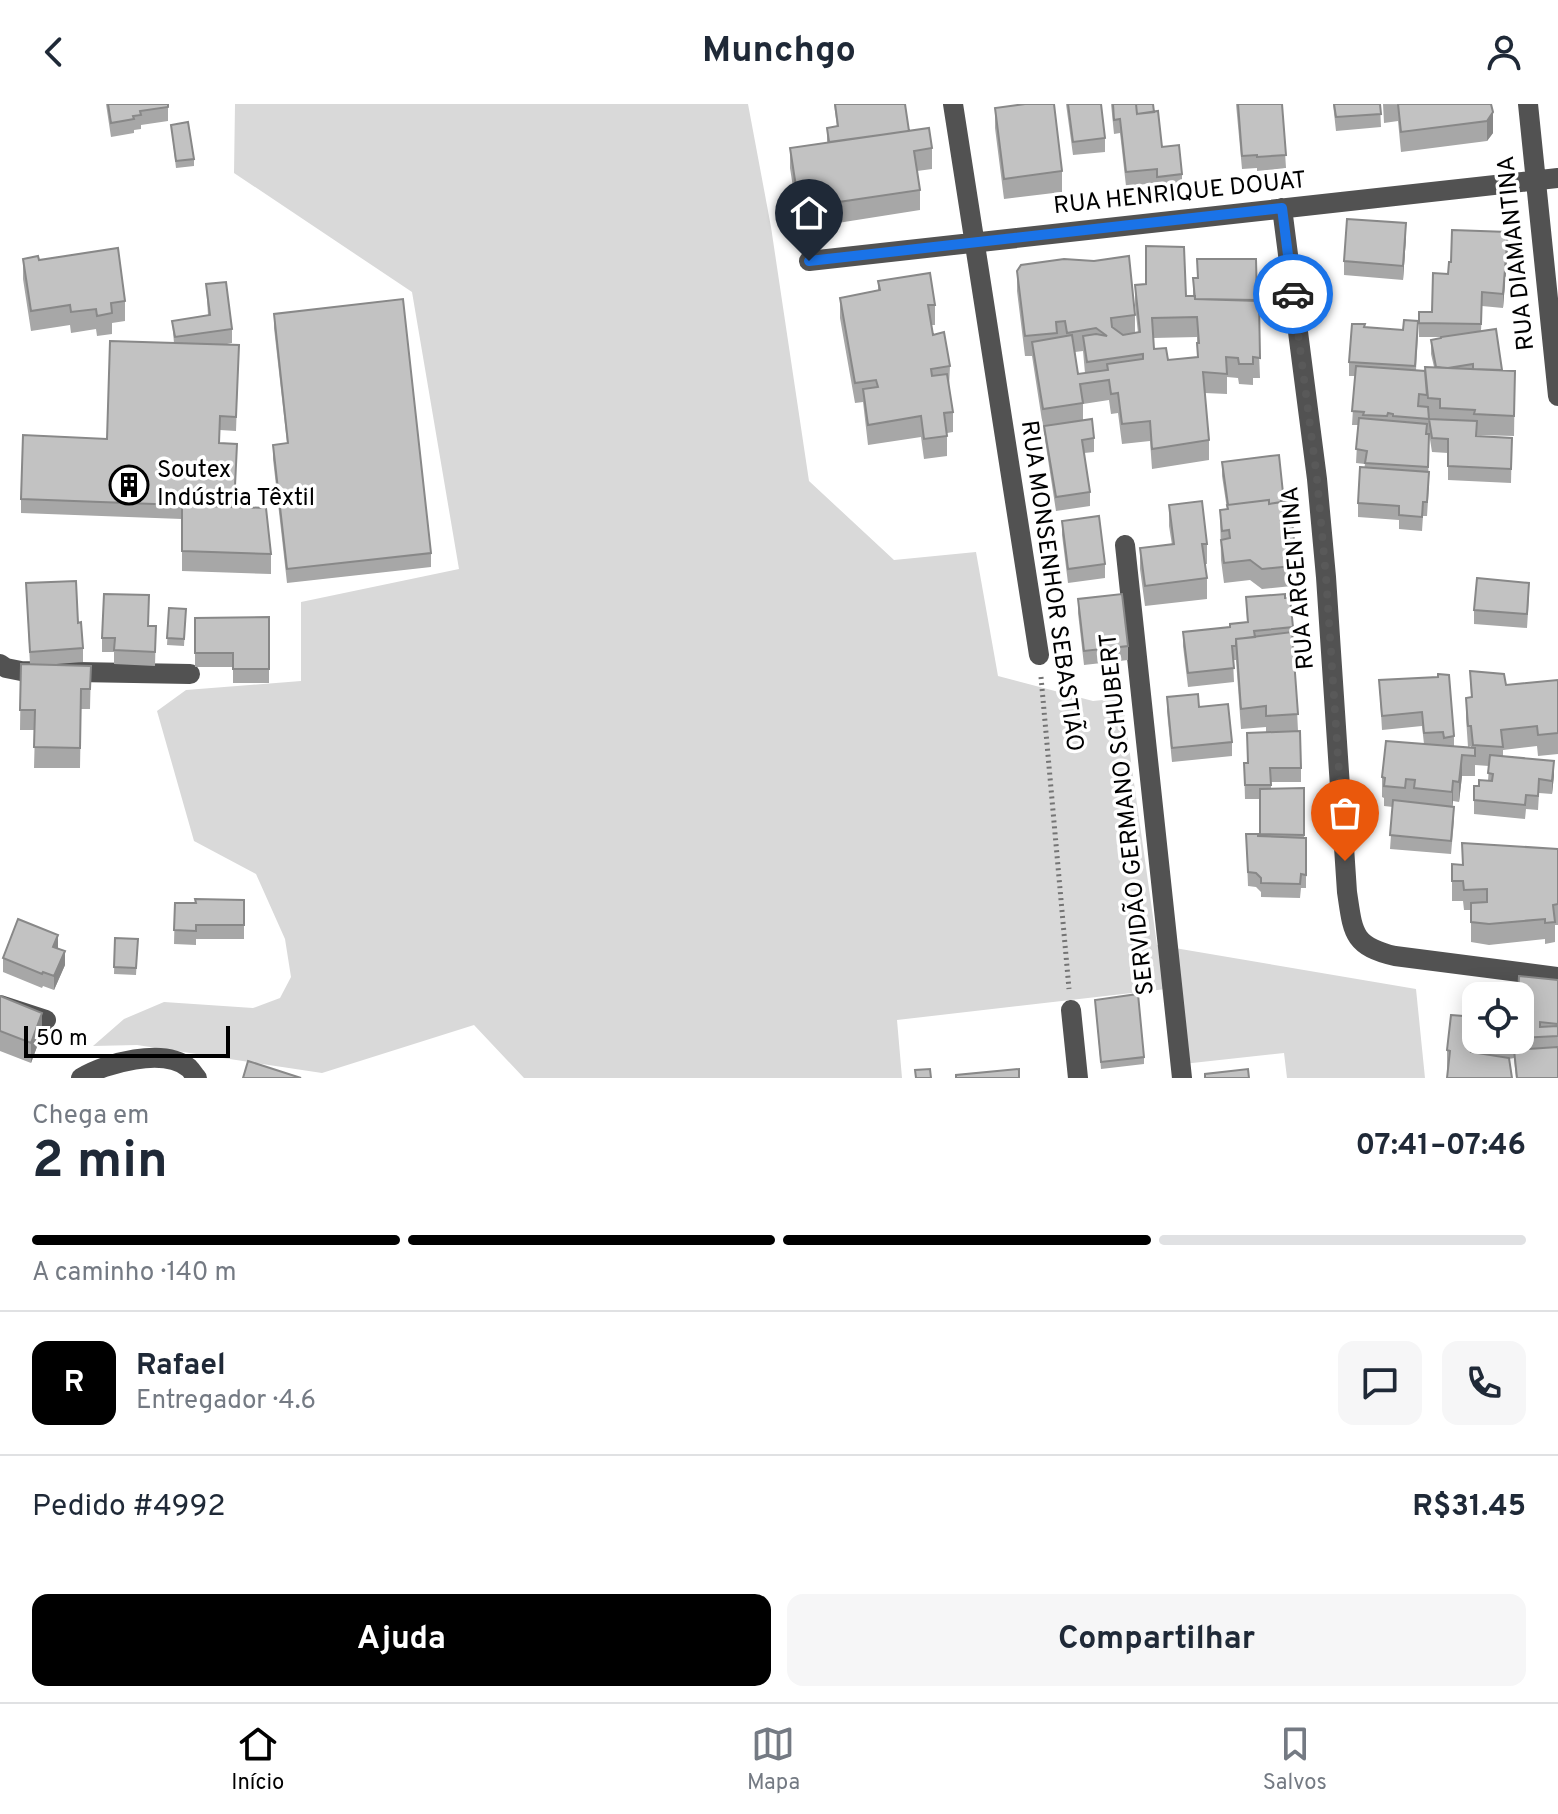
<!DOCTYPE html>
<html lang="pt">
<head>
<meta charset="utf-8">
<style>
	:root { --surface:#fff; --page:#f6f6f7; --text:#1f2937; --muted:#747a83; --line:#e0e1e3; --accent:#000 }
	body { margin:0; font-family:Overpass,sans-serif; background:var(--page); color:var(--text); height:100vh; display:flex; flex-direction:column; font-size:30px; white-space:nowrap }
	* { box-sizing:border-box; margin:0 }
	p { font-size:26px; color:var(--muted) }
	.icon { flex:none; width:44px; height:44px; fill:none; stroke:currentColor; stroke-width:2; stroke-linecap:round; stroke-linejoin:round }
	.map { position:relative; height:974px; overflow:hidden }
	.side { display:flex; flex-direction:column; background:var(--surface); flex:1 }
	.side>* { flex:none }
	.tools { position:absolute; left:1462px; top:878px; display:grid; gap:16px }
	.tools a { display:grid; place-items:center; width:72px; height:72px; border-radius:16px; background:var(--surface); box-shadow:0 4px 20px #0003; font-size:40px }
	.scale { position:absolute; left:24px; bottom:20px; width:206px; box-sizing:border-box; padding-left:8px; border:4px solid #000; border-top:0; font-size:22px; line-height:28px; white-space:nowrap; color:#000; -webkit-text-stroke:6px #fff; paint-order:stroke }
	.pin { position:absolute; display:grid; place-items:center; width:68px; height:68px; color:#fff; margin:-82px -34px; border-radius:50% 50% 50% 0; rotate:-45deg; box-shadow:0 0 8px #0007 }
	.pin .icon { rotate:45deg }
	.courier { position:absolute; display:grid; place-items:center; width:80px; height:80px; margin:-40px; border:6px solid #1a73e8; border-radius:50%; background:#fff; color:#222; box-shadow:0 2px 10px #0007 }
	.summary em { font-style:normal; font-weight:700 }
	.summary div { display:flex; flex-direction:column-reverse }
	.summary { display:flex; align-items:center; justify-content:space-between; height:136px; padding:0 32px }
	h1 { font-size:52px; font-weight:700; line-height:60px }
	.bar { display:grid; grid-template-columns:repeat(4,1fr); gap:12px 8px; align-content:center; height:96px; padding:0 32px }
	.bar i { height:10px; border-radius:6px; background:var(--line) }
	.bar .active { background:var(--accent) }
	.bar p { grid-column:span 4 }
	.line { display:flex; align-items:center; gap:20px; padding:0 32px; border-top:2px solid var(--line) }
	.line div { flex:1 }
	.round { display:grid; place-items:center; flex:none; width:84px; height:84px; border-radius:16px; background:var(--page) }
	.cta { display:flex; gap:16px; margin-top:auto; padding:16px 32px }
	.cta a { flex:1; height:92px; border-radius:16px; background:var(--accent); color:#fff; font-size:32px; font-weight:700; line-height:92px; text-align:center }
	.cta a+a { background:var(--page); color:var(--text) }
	header { display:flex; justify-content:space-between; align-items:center; height:104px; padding:0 32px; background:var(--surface); font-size:36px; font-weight:700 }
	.tab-bar { display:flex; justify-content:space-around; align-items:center; height:112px; border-top:2px solid var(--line); background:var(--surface); font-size:22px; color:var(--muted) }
	.tab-bar a { display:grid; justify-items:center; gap:4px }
	.tab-bar .active { color:var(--accent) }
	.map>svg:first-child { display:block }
	.green { fill:#d9d9d9 }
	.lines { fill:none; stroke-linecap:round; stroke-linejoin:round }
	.path { stroke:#747474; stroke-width:5; stroke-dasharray:2 4; stroke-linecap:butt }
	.minor { stroke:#525252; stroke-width:20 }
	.wall { fill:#a7a7a7; fill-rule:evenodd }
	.shaded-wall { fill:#888 }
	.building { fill:#c2c2c2; stroke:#888; stroke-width:2; fill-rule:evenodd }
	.done { stroke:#595959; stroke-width:8; stroke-dasharray:0 14.4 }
	.route { stroke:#1a73e8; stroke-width:10 }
	.labels { text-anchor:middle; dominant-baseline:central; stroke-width:7; stroke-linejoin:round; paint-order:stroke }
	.street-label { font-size:24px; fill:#000; stroke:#fff }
	.poi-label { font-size:24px; fill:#000; stroke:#fff; text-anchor:start }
</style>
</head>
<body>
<header><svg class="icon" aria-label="back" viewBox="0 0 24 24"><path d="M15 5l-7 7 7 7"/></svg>Munchgo<svg class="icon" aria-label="person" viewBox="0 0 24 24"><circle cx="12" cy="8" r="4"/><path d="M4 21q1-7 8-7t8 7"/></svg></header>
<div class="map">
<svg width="1558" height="974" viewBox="0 0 1558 974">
	<rect width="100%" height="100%" fill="#fff"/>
	<path class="green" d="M235,0H748L771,123L809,377L894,456L976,448L998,572L1093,597L1122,594L1157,841L1416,885L1425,974H1287L1284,949L1183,960L1175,884L897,916L902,974H524L474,921L322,969L137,941L93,942L124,915L164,898L253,904L280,894L291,873L285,835L256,770L194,737L157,607L186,586L301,577V498L459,465L412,188L234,69Z"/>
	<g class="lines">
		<path class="path" d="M1041,573L1069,885"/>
		<path class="minor" d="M953,0L1039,551
			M1528,0L1558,292
			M1282,104L1317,375L1326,473L1347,788C1353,828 1352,842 1395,852L1558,873
			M809,157L1558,74
			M1125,441L1182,974
			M0,560L6,564L21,567L190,570
			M0,901L46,916
			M1071,906L1078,974
			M81,974C105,959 164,943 189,964C192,967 194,971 197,974"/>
	</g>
	<path class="wall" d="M106,0H168V17L141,21V25L134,26V29L111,33Z
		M834,0H905L909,27L932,44V65L917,67L920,86V106L825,121V119L799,122L790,64V44L827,39V24L837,23Z
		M1066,0H1101L1105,34V48L1073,51Z
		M1111,0H1153L1162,43L1182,70V84L1157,87V79L1126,82L1120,29L1114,30Z
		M1236,0H1282L1286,64L1257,67V64L1242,65Z
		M1333,0H1380L1381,23L1336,27Z
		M1383,0H1491L1493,29L1487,37L1401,48L1398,17L1384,19Z
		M995,4L1062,67V88L1004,95L995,24Z
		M171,21L194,55V62L176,64Z
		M1406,133L1403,176L1344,171V157Z
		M1508,142L1503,204L1482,202L1481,227L1502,266L1515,267L1514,332L1477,331V332L1512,334L1511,379L1448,376V349L1432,348L1429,329H1427L1429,382L1427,412H1423L1422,427L1399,425V416L1358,413V399L1365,360L1356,359L1358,321H1352L1355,272H1349V258L1418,231L1416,266L1425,267L1434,263L1431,250V236L1441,234V233H1419V208H1432L1448,170Z
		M23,155L39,156L125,197V217L112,219V230L97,232L96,225L71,229L70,221L31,227L23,175Z
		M1197,155L1257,196L1260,274H1253V281L1239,280L1238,274L1227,273V290L1205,289L1209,336V356L1152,365L1150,337L1122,340L1118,309L1111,310L1109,296L1083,300V316L1094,334V348L1084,349L1090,388V402L1056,407L1032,252H1025L1017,187V167L1135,211V229H1138L1135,201V181L1186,192H1193V174H1197ZM1197,233V253L1168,256L1154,245L1153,234ZM1083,247L1085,269L1078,270L1075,248Z
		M878,177L935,201V221H931L933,231L950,262L949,283L953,308V328L947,329V352L924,355L921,333L868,341L863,298L855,299L840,214V194L878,186Z
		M206,180L232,225V239L222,241H239L236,327L220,326V339L235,403L271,450V470L182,467V415L21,409V395L107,335L174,239L172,217L208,211Z
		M274,210L431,449V463L287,479L273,355V341L287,339L274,224Z
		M1222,358L1283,389V398L1294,436V456H1291L1292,482L1262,485L1250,476L1224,479L1221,456L1220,406L1227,405L1222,372Z
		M1169,401L1207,440V460H1205L1207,474V495L1145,502L1140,465V444L1172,441L1169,422Z
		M1062,417L1105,460V474L1068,479L1062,431Z
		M26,479L78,519L83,544V558L43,561L91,562L90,605H81L80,664H34L35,626H20L21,560L30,561Z
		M1246,493L1285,494L1293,523L1298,627L1301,664V678H1271V684H1304V734H1306V784H1301L1300,794L1261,793V788L1256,783L1248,782L1246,730L1260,732V695H1245L1244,659H1247L1266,629V623L1241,625L1236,556H1233L1234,578L1188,583L1183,542V528L1230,523L1247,518Z
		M1529,493L1527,524L1474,520V506Z
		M1078,495L1128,542V556L1084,561L1078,509Z
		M169,504L186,505L184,542L167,541Z
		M269,513V579H233V563H195V514Z
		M148,522H156L155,562L114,560V548H102V534Z
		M1470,567L1506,581L1558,576V650L1538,652L1537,642L1503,646V652L1554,671L1552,690L1539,689L1538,706L1526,705L1525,715L1474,710V682H1479L1488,677L1489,662L1475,661V672H1462L1459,698L1453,697L1452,703L1454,717L1451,750L1390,745L1393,703L1384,702V694L1382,693V673L1424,640L1422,622L1382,626L1379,576L1454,632V642L1471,644V642L1468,643L1466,614V594L1471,593Z
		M1167,593L1199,603L1232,638V652L1172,658L1167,607Z
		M1558,745V821H1555V838L1545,840V835L1489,841L1471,838V806H1464L1463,797H1452V760L1462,761Z
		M244,796V835H196V841L174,840L175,799Z
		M115,834L138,835L136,871L114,870Z
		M58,845L65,861L54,886L43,882L42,884L3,868V854Z
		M1558,876V974H1516L1514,954L1447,967V946L1476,936H1520V892L1518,889Z
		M0,892L42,929L31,959L0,947Z
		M1095,896L1144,953V960L1101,965Z"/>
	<path class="shaded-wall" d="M1493,8V29L1487,37V17Z
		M1406,119V133L1403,176V162Z
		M1508,128V142L1503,204V190Z
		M1462,651V672L1459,698V678Z
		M1554,657V671L1552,690V677Z
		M1453,677V697L1452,708V688Z
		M58,831V845L53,843Z
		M65,847V861L54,886V872Z
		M42,909V929L31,959V939Z"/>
	<path class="building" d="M108,0H168V3L140,7L141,11L133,12L134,15L111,19Z
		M835,0H905L909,27L829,38L827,24L838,22Z
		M1025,0H1054L1062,67L1004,75L995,4Z
		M1068,0H1101L1105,34L1073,38Z
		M1113,0H1136L1137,10L1158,7L1162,43L1179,41L1182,70L1157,73V65L1126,68L1120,15L1114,16Z
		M1136,0H1153L1154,8L1137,10Z
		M1238,0H1282L1286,51L1257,53V51L1242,52Z
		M1334,0H1380L1381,10L1336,13Z
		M1398,0H1491L1493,8L1487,17L1401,28Z
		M188,18L194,55L176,57L171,21Z
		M929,24L932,44L914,47L920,86L825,100V98L799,102L790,44Z
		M1347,115L1406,119L1403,162L1344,157Z
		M1452,126L1508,128L1503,190L1482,188L1481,220L1419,219V208H1432L1433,169L1448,170L1449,158H1451Z
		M1146,142L1184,143L1186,192H1195V195L1259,197L1260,254L1253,253V260H1239L1238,254L1226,253L1227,270L1203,268L1209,336L1152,345L1150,317L1122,320L1118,289L1111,290L1109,276L1080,280L1083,299L1043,305L1032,238L1072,231L1078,270L1108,266L1107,260L1143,255V250L1087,258L1083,232L1096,230L1107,232L1096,224L1067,229L1065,217L1056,218L1057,229L1025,232L1017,167L1021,161L1064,155L1094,157L1129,152L1135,211L1111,214L1112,223L1123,231L1140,228L1135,181L1146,180ZM1197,213L1199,239H1197L1198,253L1168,256L1166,244L1154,245L1152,214Z
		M118,144L125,197L111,199L112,209L97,212L96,205L71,208L70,201L31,207L23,155L38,152L39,156Z
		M1197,155H1256L1257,196L1195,195L1193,174H1198Z
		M930,169L935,201H928L933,231L944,228L950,262L931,265L932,272L947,270L953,308L944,309L947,332L924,335L921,312L868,321L863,285L878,283L876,276L855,279L840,194L880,186L878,177Z
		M226,178L232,225L175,233L172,217L210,211L206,180Z
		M403,195L431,449L287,465L273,341L288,339L274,210Z
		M1404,216L1418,217L1415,262L1349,258L1352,220H1365L1364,223L1403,226Z
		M1496,225L1502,266L1473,265V260L1448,264L1436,263L1431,236L1441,234V233Z
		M110,237L239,241L236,313L220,312L219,339L237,340L234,403L21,395L23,331L107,335Z
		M1356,262L1425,267L1427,291L1419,290L1418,302L1428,303L1429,315L1477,317L1476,332L1512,334L1511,365L1448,362V335L1432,334L1429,315L1393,312V310L1388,309L1387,312L1363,311L1364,308L1352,307Z
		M1425,263L1515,267L1514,312L1474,310L1475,306L1440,304V295L1428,294Z
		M1359,314L1427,320L1426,330H1429L1428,363L1365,359L1367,347L1356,345Z
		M1092,315L1094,334L1082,336L1090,388L1056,393L1044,322Z
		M1279,351L1283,389L1280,390L1281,398L1269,400V396L1228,401L1222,358Z
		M1360,363L1429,368L1427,398H1423L1422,413L1399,411V402L1358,399Z
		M1269,396V400L1290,397L1294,436H1289L1292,462L1262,465L1250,456L1224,459L1221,436L1230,434L1229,426L1222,427L1220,406L1228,405L1227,401Z
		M1202,397L1207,440H1202L1207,474L1145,482L1140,444L1174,440L1169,401Z
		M182,401L266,404L271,450L182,447Z
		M1099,412L1105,460L1068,465L1062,417Z
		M1477,474L1529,479L1527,510L1474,506Z
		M76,477L78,519L81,518L83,544L30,548L26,479Z
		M104,490L149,491L148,522H156L155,548L114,546L115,534H102Z
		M1122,490L1128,542L1084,547L1078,495Z
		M1285,490V494H1290L1293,523L1254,527L1255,533L1236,535V542H1232L1234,564L1188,569L1183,528L1230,523V520L1248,518L1246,493Z
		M169,504L186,505L184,535L167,534Z
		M269,513V565H233V549H195V514Z
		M1292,528L1298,610L1266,612V602L1241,605L1236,535Z
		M21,560L91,562L90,585H81L80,644L34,643L35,606H20Z
		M1470,567L1504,570L1506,581L1558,576V629L1538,631L1537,622L1501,626L1503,643L1473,641L1471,622H1468L1466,594L1472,593Z
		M1438,570L1449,571L1454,632L1444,634L1443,628L1424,629L1422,608L1382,612L1379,576L1438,573Z
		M1198,590L1199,603L1228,600L1232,638L1172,644L1167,593Z
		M1300,627L1301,664H1270L1271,681H1245L1244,659H1248L1247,629Z
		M1386,637L1475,644V652L1462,651L1459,678L1453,677L1452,688L1414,684L1415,676L1406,675L1405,684L1384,682L1385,674L1382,673Z
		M1490,651L1554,657L1552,677L1539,675L1538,692L1526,691L1525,701L1474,696V682H1479V676L1492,677L1493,670L1488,669Z
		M1304,684V731L1260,730V685Z
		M1393,696L1454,703L1451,737L1390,731Z
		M1246,730H1258V732L1306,734V771L1301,770L1300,780L1261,779V774L1256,769L1248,768Z
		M1462,739L1558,745V800L1553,801L1555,818L1545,819V815L1489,820L1471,818V799L1487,798V785L1464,786L1463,777H1452V760L1463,761Z
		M195,795L244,796V821H196V827L174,826L175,799H196Z
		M18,815L58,831L53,843L65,847L54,872L43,868L42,870L3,854Z
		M115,834L138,835L136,864L114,863Z
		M1519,872L1558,876V920L1540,918V923L1558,922V932L1520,934V892H1500V890L1518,889Z
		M1138,890L1144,953L1101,958L1095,896Z
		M0,892L42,909L31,939L0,927Z
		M1451,911L1476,913V936H1507L1508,945L1473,941L1471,948L1509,954L1512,974H1447L1450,947L1447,946Z
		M1558,943V974H1517L1514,946Z
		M248,957L301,974H243Z
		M930,965L931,974H916L915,966Z
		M1019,965V974H956V971Z
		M1248,965L1249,974H1205V970Z"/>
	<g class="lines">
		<path class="done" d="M1293,190L1317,375L1326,473L1345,757"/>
		<path class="route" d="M809,157L1282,104L1293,190"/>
	</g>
	<defs>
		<symbol id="building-ring" viewBox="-11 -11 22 22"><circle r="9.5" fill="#fff" stroke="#000" stroke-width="1.5"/><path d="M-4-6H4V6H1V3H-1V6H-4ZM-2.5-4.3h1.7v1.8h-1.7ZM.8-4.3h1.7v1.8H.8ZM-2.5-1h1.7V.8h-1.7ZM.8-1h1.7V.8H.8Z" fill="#000"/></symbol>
	</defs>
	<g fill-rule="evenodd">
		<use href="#building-ring" x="107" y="359" width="44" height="44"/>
	</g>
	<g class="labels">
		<g class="street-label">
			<text transform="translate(1180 90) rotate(-6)">RUA HENRIQUE DOUAT</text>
			<text transform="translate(1517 149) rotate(-96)">RUA DIAMANTINA</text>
			<text transform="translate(1299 474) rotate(-95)">RUA ARGENTINA</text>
			<text transform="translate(1051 482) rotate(82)">RUA MONSENHOR SEBASTIÃO</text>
			<text transform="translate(1128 710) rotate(-96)">SERVIDÃO GERMANO SCHUBERT</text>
		</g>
		<g class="poi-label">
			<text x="157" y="367">Soutex<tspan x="157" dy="28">Indústria Têxtil</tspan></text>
		</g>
	</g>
</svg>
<div class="tools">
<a><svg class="icon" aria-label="locate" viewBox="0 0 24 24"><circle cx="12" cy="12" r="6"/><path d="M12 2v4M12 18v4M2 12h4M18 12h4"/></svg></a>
</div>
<div class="scale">50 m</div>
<div class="pin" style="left:1345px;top:757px;background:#ea580c"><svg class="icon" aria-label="bag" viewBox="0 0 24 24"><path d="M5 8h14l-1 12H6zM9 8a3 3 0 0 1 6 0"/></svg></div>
<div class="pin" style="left:809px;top:157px;background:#1f2937"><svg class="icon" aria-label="home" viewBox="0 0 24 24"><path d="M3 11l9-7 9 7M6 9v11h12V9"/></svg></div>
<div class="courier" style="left:1293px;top:190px"><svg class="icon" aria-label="car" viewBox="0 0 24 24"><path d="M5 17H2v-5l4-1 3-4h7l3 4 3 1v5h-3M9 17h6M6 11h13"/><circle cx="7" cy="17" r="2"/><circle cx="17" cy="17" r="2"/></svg></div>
</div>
<section class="side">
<div class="summary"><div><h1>2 min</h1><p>Chega em</p></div><em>07:41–07:46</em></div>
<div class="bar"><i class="active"></i><i class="active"></i><i class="active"></i><i></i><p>A caminho · 140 m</p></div>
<div class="line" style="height:144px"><b class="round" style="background:var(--accent);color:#fff">R</b><div><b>Rafael</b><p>Entregador · 4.6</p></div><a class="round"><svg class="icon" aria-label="chat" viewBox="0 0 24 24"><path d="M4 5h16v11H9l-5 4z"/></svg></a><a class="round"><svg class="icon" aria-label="phone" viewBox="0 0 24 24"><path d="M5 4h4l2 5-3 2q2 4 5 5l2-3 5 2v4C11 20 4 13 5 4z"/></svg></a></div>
<div class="line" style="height:104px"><div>Pedido #4992</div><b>R$31.45</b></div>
<div class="cta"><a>Ajuda</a><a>Compartilhar</a></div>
</section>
<nav class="tab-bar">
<a class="active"><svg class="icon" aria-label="home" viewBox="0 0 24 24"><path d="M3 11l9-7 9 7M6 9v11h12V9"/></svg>Início</a>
<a><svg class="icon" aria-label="map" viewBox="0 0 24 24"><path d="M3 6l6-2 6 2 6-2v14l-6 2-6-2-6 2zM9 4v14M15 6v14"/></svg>Mapa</a>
<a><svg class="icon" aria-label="saved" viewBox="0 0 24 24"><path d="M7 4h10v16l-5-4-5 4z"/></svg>Salvos</a>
</nav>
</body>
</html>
